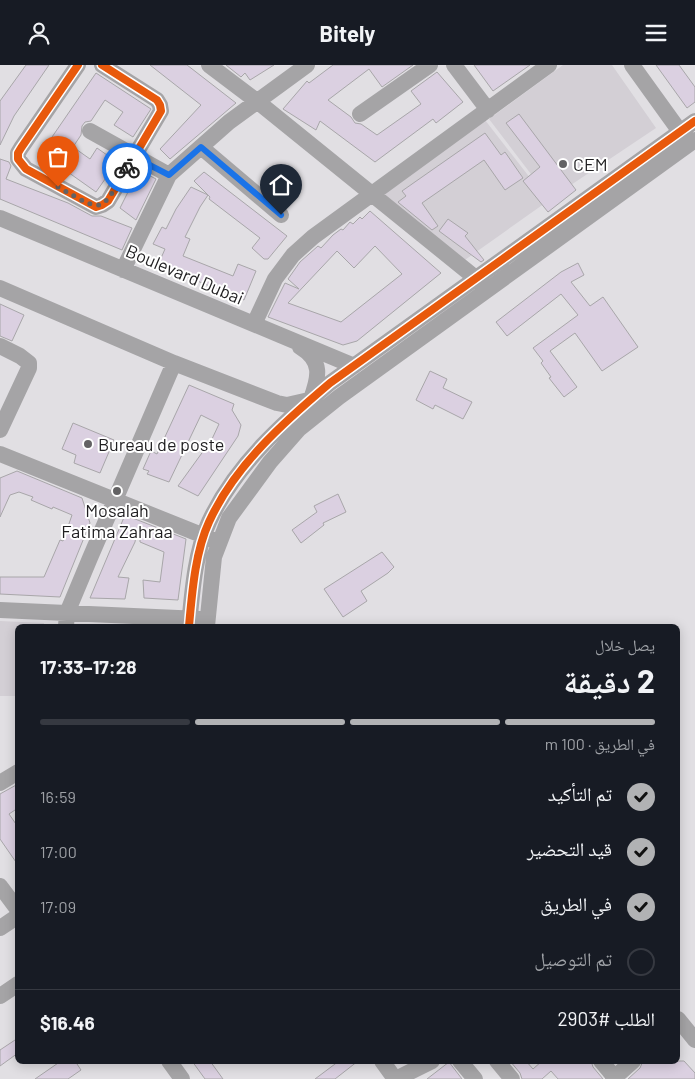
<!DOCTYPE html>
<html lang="ar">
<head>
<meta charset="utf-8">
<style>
	:root { --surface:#171b24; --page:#242831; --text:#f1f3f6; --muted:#9ea1a6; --line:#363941; --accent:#b1b2b4 }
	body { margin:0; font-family:Barlow,"Noto Naskh Arabic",sans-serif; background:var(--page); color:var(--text); direction:rtl; height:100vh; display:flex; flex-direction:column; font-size:19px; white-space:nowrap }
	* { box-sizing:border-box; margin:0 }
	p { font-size:16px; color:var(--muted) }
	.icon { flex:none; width:28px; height:28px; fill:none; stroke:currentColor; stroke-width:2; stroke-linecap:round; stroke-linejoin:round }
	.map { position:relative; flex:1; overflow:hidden; direction:ltr }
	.sheet { position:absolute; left:15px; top:559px; width:665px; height:440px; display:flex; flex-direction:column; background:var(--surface); border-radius:8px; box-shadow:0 2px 12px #0003; direction:rtl }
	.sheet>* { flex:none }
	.pin { position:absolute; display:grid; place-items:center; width:42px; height:42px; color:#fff; margin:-51px -21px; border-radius:50% 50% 50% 0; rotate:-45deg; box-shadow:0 0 5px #0007 }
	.pin .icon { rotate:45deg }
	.courier { position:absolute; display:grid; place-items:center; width:50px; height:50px; margin:-25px; border:4px solid #1a73e8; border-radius:50%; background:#fff; color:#222; box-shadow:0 1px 6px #0007 }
	.headline em { font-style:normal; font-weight:700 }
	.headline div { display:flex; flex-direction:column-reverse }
	.headline { display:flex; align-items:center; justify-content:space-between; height:85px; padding:0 25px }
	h1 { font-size:32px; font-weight:700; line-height:38px }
	.bar { display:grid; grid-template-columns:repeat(4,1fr); gap:8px 5px; align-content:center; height:60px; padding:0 25px }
	.bar i { height:6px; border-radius:4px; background:var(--line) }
	.bar .active { background:var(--accent) }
	.bar p { grid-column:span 4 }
	.line { display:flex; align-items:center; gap:12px; padding:0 25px; border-top:1px solid var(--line) }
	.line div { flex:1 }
	ol { padding:0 25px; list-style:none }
	li { display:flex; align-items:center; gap:15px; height:55px }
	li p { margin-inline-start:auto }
	li .icon { padding:5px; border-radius:50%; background:var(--accent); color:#111; stroke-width:4 }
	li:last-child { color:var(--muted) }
	li i { width:28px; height:28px; border:2px solid var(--line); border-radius:50% }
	header { display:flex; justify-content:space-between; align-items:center; height:65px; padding:0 25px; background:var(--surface); font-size:22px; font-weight:700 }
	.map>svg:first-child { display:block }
	.built { fill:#d3cfd5 }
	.building { fill:#dbd0e1; stroke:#a8a6a9; fill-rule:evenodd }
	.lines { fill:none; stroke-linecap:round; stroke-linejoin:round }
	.minor { stroke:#a5a4a6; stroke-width:16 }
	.cycleway-casing { stroke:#fff; stroke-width:11 }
	.cycleway { stroke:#e8590c; stroke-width:8 }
	.done { stroke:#636264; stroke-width:5; stroke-dasharray:0 9 }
	.route { stroke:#1a73e8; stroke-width:6 }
	.poi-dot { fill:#636264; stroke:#fff; stroke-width:2 }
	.labels { text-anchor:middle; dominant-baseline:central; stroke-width:4; stroke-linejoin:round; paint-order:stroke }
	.poi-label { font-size:18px; fill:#1f1e20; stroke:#fff; text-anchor:start }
	.street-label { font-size:18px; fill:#1f1e20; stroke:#fff }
</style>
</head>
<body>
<header><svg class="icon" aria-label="menu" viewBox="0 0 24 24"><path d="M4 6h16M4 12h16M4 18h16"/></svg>Bitely<svg class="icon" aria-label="person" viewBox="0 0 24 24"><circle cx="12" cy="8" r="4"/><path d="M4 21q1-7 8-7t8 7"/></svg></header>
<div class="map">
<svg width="695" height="1014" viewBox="0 0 695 1014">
	<rect width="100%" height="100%" fill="#e1dfe3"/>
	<path class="built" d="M563,0H612L656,63L550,134L489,54Z
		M485,55L548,136L462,197L383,132L389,124Z
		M0,556L44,558V561H18L17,631H0Z"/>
	<path class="building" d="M26,0H49L14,51L0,80V36Z
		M150,0H187L236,38L170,94L160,84L201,40Z
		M226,0H274L250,15L245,8L241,12Z
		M333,0H413L382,22L369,4L328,35L351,52L355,58L361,59L377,70L421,39L411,26L437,7L463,37L436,58L433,54L375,97L320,56L316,65L283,44L307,16L309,18Z
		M474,0H530L493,26Z
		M656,0H679L695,22V37L687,43Z
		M96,8L151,44L133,72L114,60L123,47L105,35L91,56L85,57L82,61L81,70L73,82L90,94L97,83L117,97L96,127L41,88Z
		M519,49L576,125L548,147L523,116L540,102L506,58Z
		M485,68L501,90L505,87L523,113L505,125L484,95L422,138L438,161L432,165L399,138L398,137L406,131L402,126Z
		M0,94L9,97L11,101L6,114L68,138L92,151H101L132,163L122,185L0,134Z
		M139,105L156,114L136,155L120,143Z
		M204,107L287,171L268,194H264L252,183L260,173L209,134L210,132L208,130L200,142L185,172L190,174L183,191L233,211L238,199L256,206L244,235L158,200L165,184L153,179L162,162L166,164L176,144L191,122L208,130L194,116Z
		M370,146L441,208L357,276L343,280L268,252L285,218L299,224L288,214L300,197L318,181L321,183L333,170L341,164L343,165L350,157L353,159L360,152L362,154ZM375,181L402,209L341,257L288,238L337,186L354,203Z
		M448,154L468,168L465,171L484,195L481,197L439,166Z
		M578,198L584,210L571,217L590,241L603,232L638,282L602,306L575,268L550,286L577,322L564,332L549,313L551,312L541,298L543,296L533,283L578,250L561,229L507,271L496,257L561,207Z
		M0,239L24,250L12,276L0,271Z
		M430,306L447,314L443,323L472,337L463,354L435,340L433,344L416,335Z
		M189,320L234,339L232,345L241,360L238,371L198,431L178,421L212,374L219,359L201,350L169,417L147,409L149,406L143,404L151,386L157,389Z
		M73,358L114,375L100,408L74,398L76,390L62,384Z
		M17,406L82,433L90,458L60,532L0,529V512H44L60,475L63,476L72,450L53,442L52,444L31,435L33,432L19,427L10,430L0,452V413Z
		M338,429L346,447L323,458L324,460L301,478L292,465L317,447L314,441Z
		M125,450L186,474L178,535L144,533L143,515L160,517L164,487L140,477V471H136L135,477L118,512L129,513L125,534L90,533Z
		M382,487L394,502L388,508L361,526L367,536L343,552L324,524Z
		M18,719V743L9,749L18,762V800L0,774V729Z
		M18,973V988L0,1001V985Z
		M61,996H75L81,1005L68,1014H35Z
		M192,996H210L223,1014H205Z
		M339,996H358L335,1014H315Z
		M510,996H526L533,1004L542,996H591L593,1002L603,1014H558L551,1006L542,1014H522L520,1008Z
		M643,996H684L695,1008V1014H628L640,1003Z
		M449,997L462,1014H427Z"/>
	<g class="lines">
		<path class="minor" d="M78,0L21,83L18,88V94L26,104L96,142L102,140L108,136L161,46L160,40L157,35L102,0
			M209,0L258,37L483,219
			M454,0L488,45
			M632,0L686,75
			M360,49L430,0
			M90,66L169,110
			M201,82L281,150
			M0,153L354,301
			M123,205L169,110L229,57L307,0
			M0,223L174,298L277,338L287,340L309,335
			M254,259L275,214L293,190L313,172L549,0
			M0,281L20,291L29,298V303L0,365
			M300,282C323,296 319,312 311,334
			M0,389L214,475
			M0,545L200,554
			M66,561L67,548L90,493L174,298
			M189,561C192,529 195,487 209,457C235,400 284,357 330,318L695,56
			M207,561L214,492L229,453L270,397L299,364L339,332L695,75
			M0,718L18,707
			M0,821L18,845
			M0,863L18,851
			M0,931L18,919
			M678,954L695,975
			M169,996L182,1014
			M382,996L395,1014
			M460,996L475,1014
			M497,996L512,1014
			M601,996L616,1014
			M396,1014L432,996
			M613,1014L633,996"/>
		<defs>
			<path id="cycleway" d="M78,0L21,83L18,88V94L26,104L96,142L102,140L108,136L161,46L160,40L157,35L102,0
				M189,561C192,529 195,487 209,457C235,400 284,357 330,318L695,56"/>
		</defs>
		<use href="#cycleway" class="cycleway-casing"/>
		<use href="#cycleway" class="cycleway"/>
	</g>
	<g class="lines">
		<path class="done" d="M58,122C105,148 99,150 127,103"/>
		<path class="route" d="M127,103L134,92L169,110L201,82L281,150"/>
	</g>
	<g class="poi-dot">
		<circle cx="563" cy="99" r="5"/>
		<circle cx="88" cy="379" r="5"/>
		<circle cx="117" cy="426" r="5"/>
	</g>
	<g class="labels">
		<g class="poi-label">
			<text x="573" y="99">CEM</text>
			<text x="98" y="379">Bureau de poste</text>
			<text x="117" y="445" text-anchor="middle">Mosalah<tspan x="117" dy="21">Fatima Zahraa</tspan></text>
		</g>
		<g class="street-label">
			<text transform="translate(185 209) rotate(23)">Boulevard Dubai</text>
		</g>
	</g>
</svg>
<div class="pin" style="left:58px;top:122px;background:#ea580c"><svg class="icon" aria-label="bag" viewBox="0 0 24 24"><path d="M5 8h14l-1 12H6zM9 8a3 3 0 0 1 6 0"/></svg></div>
<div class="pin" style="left:281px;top:150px;background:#1f2937"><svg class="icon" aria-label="home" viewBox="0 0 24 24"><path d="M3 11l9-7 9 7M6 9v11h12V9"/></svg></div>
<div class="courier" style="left:127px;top:103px"><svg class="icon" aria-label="bike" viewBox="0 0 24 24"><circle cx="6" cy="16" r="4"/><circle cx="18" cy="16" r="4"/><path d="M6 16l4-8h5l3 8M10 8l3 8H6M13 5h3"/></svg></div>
<section class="sheet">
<div class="headline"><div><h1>2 دقيقة</h1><p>يصل خلال</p></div><em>17:28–17:33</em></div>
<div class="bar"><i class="active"></i><i class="active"></i><i class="active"></i><i></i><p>في الطريق · 100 m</p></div>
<ol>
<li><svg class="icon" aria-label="check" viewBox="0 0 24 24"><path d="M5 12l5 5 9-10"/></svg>تم التأكيد<p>16:59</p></li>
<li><svg class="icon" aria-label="check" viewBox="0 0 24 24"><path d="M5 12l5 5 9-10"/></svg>قيد التحضير<p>17:00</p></li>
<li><svg class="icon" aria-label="check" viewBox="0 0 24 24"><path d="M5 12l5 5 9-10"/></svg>في الطريق<p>17:09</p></li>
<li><i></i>تم التوصيل</li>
</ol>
<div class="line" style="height:65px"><div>الطلب #2903</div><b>$16.46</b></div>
</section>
</div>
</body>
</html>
